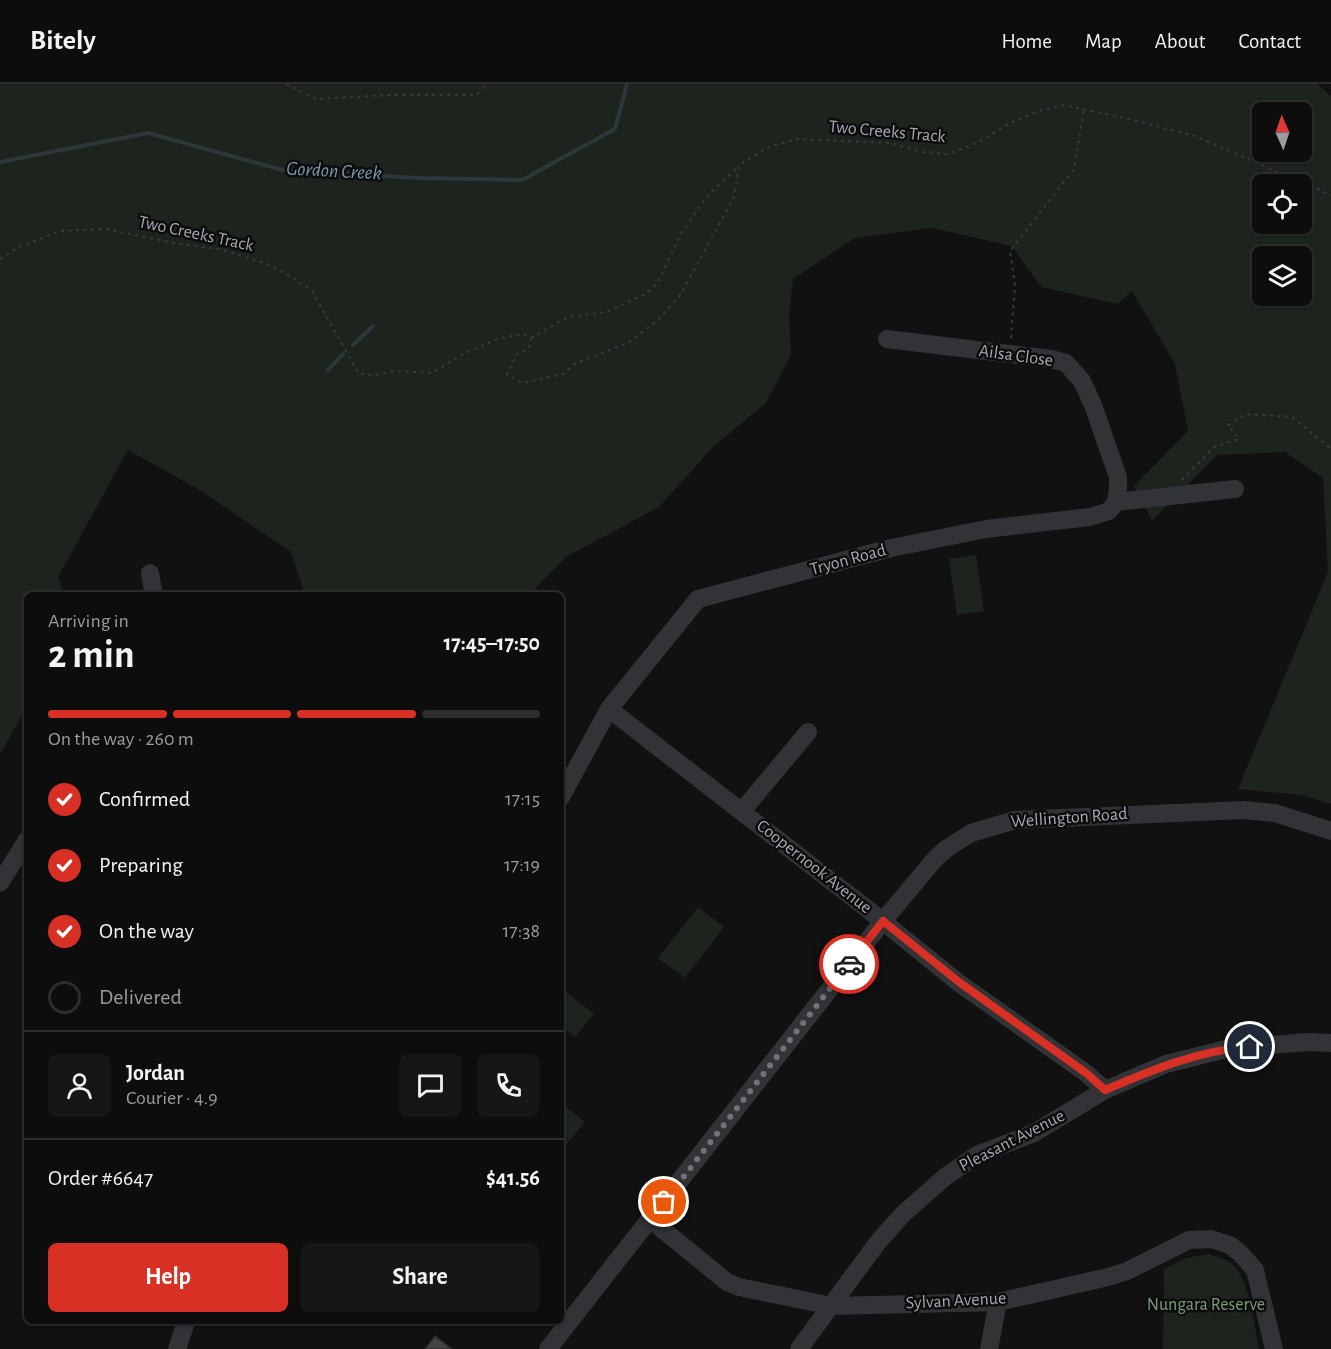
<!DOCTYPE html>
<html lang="en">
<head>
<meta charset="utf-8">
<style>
	:root { --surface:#0d0d0e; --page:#161617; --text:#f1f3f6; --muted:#9a9c9e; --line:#2d2d2e; --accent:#d93025 }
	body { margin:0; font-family:"Alegreya Sans",sans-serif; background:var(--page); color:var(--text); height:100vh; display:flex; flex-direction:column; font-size:22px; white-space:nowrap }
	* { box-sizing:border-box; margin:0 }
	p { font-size:20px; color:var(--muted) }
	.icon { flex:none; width:33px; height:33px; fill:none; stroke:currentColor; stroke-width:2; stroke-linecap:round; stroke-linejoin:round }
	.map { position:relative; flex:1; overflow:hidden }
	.panel { position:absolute; left:24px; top:508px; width:540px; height:732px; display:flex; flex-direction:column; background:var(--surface); border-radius:9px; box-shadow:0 2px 4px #0004,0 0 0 2px var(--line) }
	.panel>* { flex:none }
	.needle { width:39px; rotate:357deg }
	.controls { position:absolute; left:1252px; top:18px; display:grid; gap:12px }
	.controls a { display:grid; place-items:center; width:60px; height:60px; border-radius:9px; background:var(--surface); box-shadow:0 2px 4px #0004,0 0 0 2px var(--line); font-size:30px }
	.pin { position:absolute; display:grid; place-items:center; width:51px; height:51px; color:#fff; margin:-26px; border:3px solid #fff; border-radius:50%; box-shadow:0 2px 6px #0007 }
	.courier { position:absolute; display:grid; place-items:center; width:60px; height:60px; margin:-30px; border:4px solid #d93025; border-radius:50%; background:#fff; color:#222; box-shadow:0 2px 8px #0007 }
	.head em { font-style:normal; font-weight:600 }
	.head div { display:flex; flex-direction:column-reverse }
	.head { display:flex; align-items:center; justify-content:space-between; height:102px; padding:0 24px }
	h1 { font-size:39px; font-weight:600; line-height:45px }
	.bar { display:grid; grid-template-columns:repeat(4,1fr); gap:9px 6px; align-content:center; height:72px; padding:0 24px }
	.bar i { height:8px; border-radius:4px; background:var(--line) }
	.bar .selected { background:var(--accent) }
	.bar p { grid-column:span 4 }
	.line { display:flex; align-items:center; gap:15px; padding:0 24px; border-top:2px solid var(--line) }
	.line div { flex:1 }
	.round { display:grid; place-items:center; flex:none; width:63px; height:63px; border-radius:9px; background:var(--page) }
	ol { padding:0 24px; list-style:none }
	li { display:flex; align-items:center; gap:18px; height:66px }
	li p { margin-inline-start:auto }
	li .icon { padding:6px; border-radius:50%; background:var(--accent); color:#fff; stroke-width:4 }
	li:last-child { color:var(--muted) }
	li i { width:33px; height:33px; border:3px solid var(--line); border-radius:50% }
	.button { display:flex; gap:12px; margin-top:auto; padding:12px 24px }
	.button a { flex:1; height:69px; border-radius:9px; background:var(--accent); color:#fff; font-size:24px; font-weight:600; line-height:69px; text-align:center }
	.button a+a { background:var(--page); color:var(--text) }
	header { display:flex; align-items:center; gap:36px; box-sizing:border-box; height:84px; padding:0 30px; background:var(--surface); border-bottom:2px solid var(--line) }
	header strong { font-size:28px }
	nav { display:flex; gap:33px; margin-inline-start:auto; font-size:21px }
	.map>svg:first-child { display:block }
	.green { fill:#1d241e; fill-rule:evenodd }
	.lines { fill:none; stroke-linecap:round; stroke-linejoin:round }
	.stream { stroke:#2d363b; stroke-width:4 }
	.building { fill:#424447; stroke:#2b2b2e; stroke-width:1.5 }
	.path { stroke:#383a3d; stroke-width:2; stroke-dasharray:3 4.5; stroke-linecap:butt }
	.minor { stroke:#323336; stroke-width:18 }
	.done { stroke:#707479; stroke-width:6; stroke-dasharray:0 10.8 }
	.route { stroke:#d93025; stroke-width:8 }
	.labels { text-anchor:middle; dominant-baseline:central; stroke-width:5; stroke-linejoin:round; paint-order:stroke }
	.street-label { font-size:18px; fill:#a3a9b1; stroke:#0c0c0d }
	.park-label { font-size:18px; fill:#7d9b7c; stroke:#0c0c0d }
	.water-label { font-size:20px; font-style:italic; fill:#7c99aa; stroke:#0c0c0d }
</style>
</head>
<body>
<header>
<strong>Bitely</strong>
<nav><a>Home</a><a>Map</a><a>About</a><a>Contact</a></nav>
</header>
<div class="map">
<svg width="1331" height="1265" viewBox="0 0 1331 1265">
	<rect width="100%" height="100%" fill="#111112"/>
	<path class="green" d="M0,0H1317L1331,12V720L1301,711L1238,705L1328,488L1323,394L1285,368L1217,371L1152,437L1134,402L1188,347L1175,280L1132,207L1118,220L1041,203L1012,162L932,144L855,154L793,195L789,230L791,271L766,319L714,362L659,423L566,473L529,511H305L291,468L198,405L128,366L58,493L64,511L27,512V623L0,670ZM1263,28H1302V68H1263ZM1263,100H1302V140H1263ZM1263,172H1302V212H1263Z
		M976,471L984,527L957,531L949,475Z
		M698,823L724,843L685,894L658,874Z
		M561,904L594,930L575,953L561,942Z
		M561,1019L585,1038L561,1067Z
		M1209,1170C1216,1173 1225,1174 1231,1179C1250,1195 1254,1241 1259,1265H1163L1164,1185L1186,1174Z"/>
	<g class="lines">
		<path class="stream" d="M0,78L148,49L286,87L420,94L522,96L615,45L627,0
			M353,261L373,242
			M328,286L343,270"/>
	</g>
	<path class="building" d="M435,1252L452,1265H425Z"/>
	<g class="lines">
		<path class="path" d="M286,0L316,15L389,11H477L486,0
			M0,175L19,163L60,147L106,145L174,159L224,166L267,180L292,193L312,207L359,290L374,291L397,287L432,289L461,271L497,255L522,250L531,254L529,264L516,271C514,279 509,283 507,291L523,299L563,290L576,279L628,259L658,236L681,210L734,113L739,81L769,63L796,55L890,59L922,68L948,70L979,58L1008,40L1042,26L1064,21L1125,34L1195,52L1331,111
			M531,254L568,233L607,228L646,210L658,198L681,150L706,113L739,82
			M1011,254L1015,201L1010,167L1074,85L1084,26
			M1182,396L1214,363L1239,355L1228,341L1246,330L1292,333L1331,365"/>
		<path class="minor" d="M1116,418L1235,405
			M150,489L154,512
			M609,625L875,831L959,899L1086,989L1105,1006
			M561,713L609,625L698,515L891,464L986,445L1090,433L1109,427L1116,418L1118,405V393L1093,321L1082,297L1066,279L1051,275L887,255
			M742,727L808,648
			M0,799L27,756
			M651,1136L727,1198L739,1203L832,1222L998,1218L1108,1193L1127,1187L1189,1156L1211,1155L1230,1161L1241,1170L1255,1186L1274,1265
			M177,1265L186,1238
			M548,1265L883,837L935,775L946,765L971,749L1015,736L1244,726L1275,729L1331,747
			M799,1265L878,1158L903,1130L945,1093L977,1071L1034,1049L1105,1006L1166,980L1230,964L1309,958L1331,959
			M989,1265L998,1218"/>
	</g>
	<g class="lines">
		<path class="done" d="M664,1118L849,880"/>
		<path class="route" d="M849,880L883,837L959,898L1086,989L1105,1006C1152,986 1199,966 1250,963"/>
	</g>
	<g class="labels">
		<g class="street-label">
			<text transform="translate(887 48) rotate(5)">Two Creeks Track</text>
			<text transform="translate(196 150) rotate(12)">Two Creeks Track</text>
			<text transform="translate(1016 272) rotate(8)">Ailsa Close</text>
			<text transform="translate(848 476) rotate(-15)">Tryon Road</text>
			<text transform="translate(1069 734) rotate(-4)">Wellington Road</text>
			<text transform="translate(814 783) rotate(38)">Coopernook Avenue</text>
			<text transform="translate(1012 1057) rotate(-27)">Pleasant Avenue</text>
			<text transform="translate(956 1217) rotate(-3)">Sylvan Avenue</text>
		</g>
		<g class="park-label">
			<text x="1206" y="1221">Nungara Reserve</text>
		</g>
		<g class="water-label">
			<text transform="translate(334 87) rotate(3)">Gordon Creek</text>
		</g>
	</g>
</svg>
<div class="controls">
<a><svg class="needle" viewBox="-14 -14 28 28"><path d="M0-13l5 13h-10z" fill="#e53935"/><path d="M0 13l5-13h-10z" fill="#9a9c9e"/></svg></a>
<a><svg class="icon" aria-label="locate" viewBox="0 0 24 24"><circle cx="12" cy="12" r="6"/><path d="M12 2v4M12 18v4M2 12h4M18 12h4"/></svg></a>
<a><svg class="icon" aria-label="layers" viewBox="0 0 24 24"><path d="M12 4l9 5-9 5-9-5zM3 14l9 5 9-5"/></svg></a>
</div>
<div class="pin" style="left:664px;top:1118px;background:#ea580c"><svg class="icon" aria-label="bag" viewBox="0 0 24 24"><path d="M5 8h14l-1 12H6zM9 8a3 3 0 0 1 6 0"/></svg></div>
<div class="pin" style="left:1250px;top:963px;background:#1f2937"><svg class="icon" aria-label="home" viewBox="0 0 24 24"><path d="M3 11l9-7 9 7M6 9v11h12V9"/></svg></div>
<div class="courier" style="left:849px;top:880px"><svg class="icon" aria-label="car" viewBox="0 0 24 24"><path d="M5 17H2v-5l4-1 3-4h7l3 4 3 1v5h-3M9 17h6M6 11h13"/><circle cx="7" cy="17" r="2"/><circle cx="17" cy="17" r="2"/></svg></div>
<section class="panel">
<div class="head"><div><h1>2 min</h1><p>Arriving in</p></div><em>17:45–17:50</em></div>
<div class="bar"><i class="selected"></i><i class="selected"></i><i class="selected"></i><i></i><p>On the way · 260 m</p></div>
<ol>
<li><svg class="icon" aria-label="check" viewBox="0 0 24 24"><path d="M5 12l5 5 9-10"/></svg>Confirmed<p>17:15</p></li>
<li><svg class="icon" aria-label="check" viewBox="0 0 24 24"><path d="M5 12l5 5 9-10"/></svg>Preparing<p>17:19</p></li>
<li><svg class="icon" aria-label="check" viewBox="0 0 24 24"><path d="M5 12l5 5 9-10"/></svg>On the way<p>17:38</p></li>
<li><i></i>Delivered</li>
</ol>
<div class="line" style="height:108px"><a class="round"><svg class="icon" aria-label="person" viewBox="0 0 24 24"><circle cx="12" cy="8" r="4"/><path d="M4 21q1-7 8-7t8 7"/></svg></a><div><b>Jordan</b><p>Courier · 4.9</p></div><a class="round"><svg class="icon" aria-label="chat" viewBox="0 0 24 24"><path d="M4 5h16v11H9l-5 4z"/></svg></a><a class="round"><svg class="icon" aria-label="phone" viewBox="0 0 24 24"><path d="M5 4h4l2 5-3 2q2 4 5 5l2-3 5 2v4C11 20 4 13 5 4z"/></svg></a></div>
<div class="line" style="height:78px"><div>Order #6647</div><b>$41.56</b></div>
<div class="button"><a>Help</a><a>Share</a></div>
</section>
</div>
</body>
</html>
